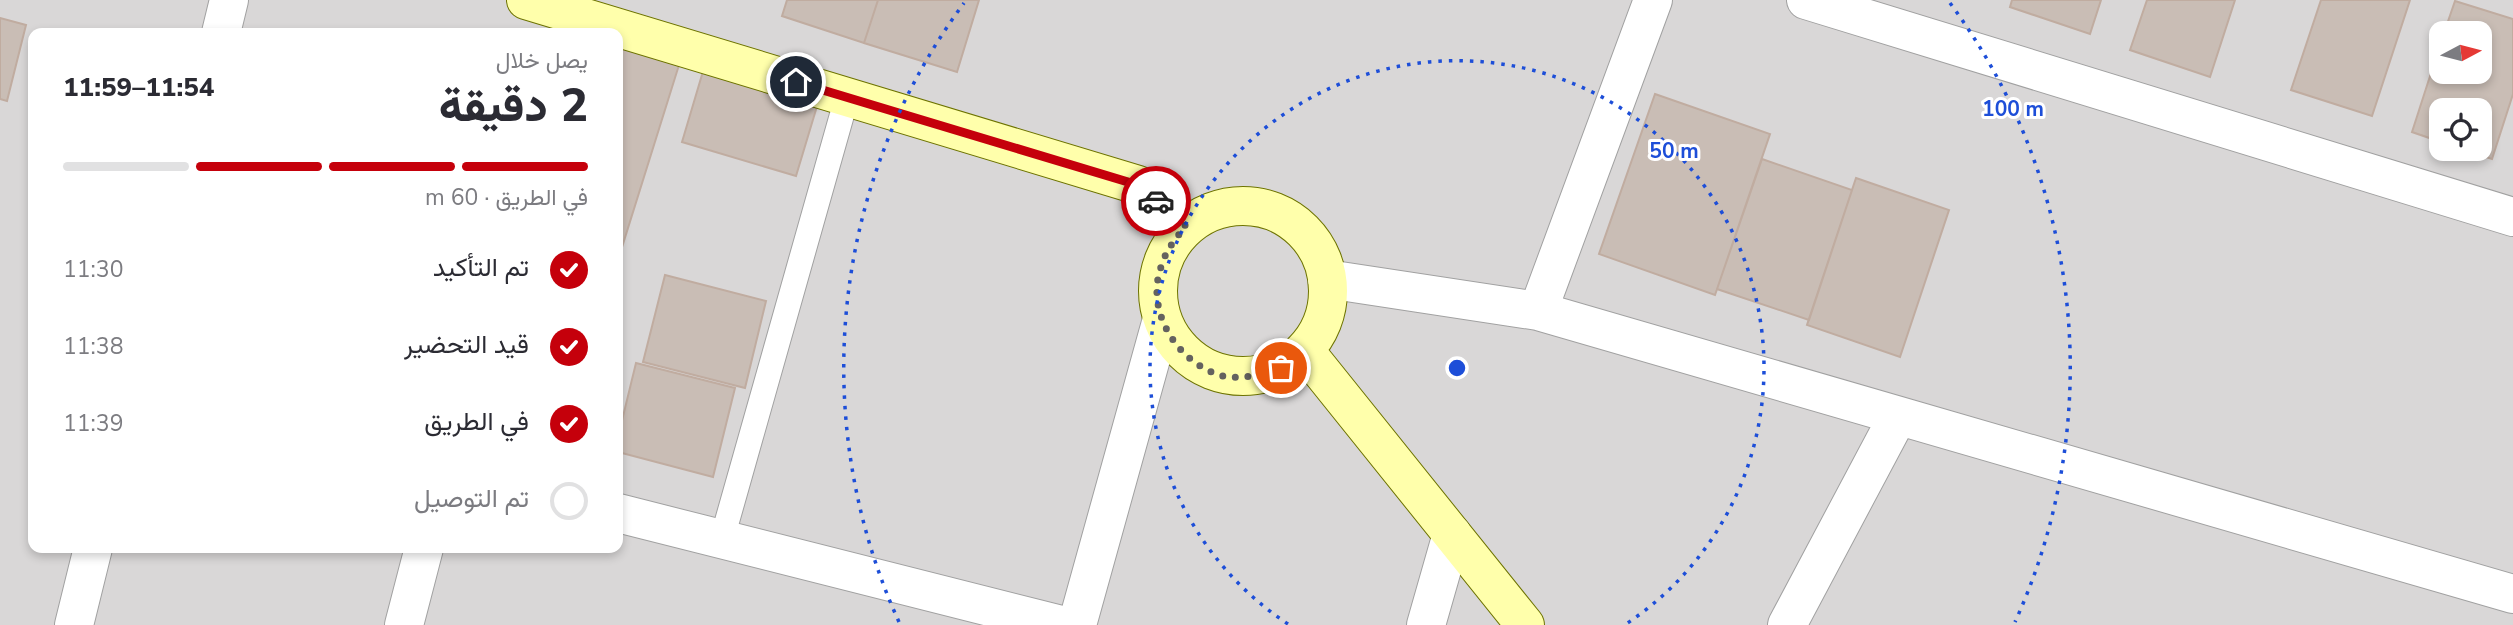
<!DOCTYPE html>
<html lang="ar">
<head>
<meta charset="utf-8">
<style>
	:root { --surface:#fff; --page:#f7f7f7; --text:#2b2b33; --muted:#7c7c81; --line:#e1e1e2; --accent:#c5000b }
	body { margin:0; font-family:"Nunito Sans",Vazirmatn,sans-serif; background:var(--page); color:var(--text); direction:rtl; height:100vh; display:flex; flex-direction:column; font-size:26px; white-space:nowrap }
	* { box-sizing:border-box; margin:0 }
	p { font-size:23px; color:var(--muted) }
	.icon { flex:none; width:38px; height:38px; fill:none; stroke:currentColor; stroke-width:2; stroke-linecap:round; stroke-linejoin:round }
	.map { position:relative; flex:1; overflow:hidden; direction:ltr }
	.drawer { position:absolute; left:28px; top:28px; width:595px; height:525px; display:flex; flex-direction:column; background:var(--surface); border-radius:14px; box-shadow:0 4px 10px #0003; direction:rtl }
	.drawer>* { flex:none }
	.needle { width:46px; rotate:83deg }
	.controls { position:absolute; left:2429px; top:21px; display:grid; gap:14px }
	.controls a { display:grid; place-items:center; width:63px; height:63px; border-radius:14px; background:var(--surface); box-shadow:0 4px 10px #0003; font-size:35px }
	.pin { position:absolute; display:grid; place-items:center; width:60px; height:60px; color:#fff; margin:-30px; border:4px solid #fff; border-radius:50%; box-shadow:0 2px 7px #0007 }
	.courier { position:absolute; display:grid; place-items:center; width:70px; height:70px; margin:-35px; border:5px solid #c5000b; border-radius:50%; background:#fff; color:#222; box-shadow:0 2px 9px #0007 }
	.overview em { font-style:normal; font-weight:800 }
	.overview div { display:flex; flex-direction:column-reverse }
	.overview { display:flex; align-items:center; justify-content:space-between; height:119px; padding:0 35px }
	h1 { font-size:46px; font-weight:800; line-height:52px }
	.bar { display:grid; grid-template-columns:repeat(4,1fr); gap:10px 7px; align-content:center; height:84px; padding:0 35px }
	.bar i { height:9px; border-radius:5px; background:var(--line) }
	.bar .current { background:var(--accent) }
	.bar p { grid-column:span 4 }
	ol { padding:0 35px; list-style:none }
	li { display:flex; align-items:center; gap:21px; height:77px }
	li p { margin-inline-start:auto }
	li .icon { padding:7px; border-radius:50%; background:var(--accent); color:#fff; stroke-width:4 }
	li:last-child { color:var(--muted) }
	li i { width:38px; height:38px; border:4px solid var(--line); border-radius:50% }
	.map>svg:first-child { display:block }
	.residential { fill:#d9d7d7; fill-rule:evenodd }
	.building { fill:#c9bdb5; stroke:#c0aca0; stroke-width:2 }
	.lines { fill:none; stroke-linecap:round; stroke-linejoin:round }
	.lane-casing { stroke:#a1a1a1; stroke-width:26 }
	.street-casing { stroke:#a1a1a1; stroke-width:40 }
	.secondary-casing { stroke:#6d7300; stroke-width:40 }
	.lane { stroke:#fff; stroke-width:24 }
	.street { stroke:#fff; stroke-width:38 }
	.secondary { stroke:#ffffab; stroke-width:38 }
	.done { stroke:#64625f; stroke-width:7; stroke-dasharray:0 12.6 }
	.route { stroke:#c5000b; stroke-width:9 }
	.ring { fill:none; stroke:#1d4ed8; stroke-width:3.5; stroke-dasharray:3.5 7 }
	.centre { fill:#1d4ed8; stroke:#fff; stroke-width:3.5 }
	.ring-label { font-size:21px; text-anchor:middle; font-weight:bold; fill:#1d4ed8; stroke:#fff; stroke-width:6; stroke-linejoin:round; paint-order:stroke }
</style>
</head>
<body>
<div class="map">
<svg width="2513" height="625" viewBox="0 0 2513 625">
	<rect width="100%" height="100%" fill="#ede8de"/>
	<path class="residential" d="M0,0H2513V625H0ZM33,33H618V548H33ZM2441,33H2480V72H2441ZM2441,110H2480V149H2441Z"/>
	<path class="building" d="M787,0H878L864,43L782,16Z
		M878,0H979L957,72L864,43Z
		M2012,0H2101L2090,34L2010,7Z
		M2147,0H2235L2210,77L2130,50Z
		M2321,0H2410L2372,116L2291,90Z
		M2455,1L2513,19V94L2492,159L2461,149H2480V110H2441V142L2412,132L2441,42V72H2480V33H2444Z
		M0,18L26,25L7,101L0,99Z
		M618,46L679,65L618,260Z
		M704,68L818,103L796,176L682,142Z
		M1655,94L1770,134L1715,295L1599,254Z
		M1762,159L1852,190L1809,320L1717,289Z
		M1856,178L1949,210L1900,357L1807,325Z
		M665,275L766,301L745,388L643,362Z
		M636,363L735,388L713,477L618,452V437Z"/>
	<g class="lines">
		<defs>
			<path id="lane" d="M722,539L847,97"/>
			<path id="street" d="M1806,0L2513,217
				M221,33L229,0
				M1327,279L1538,311L2513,594
				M1538,311L1653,0
				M618,513L1061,625
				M74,625L93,548
				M404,625L424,548
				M1077,625L1162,319
				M1426,625L1452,534
				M1787,625L1898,416"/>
			<path id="secondary" d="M526,0L1138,185L1186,226
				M1158 291a85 85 0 1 1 170 0a85 85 0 1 1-170 0Z
				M1305,351L1525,625"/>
		</defs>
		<use href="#lane" class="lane-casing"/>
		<use href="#street" class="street-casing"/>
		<use href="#secondary" class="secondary-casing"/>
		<use href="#lane" class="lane"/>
		<use href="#street" class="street"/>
		<use href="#secondary" class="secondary"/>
	</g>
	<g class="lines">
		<path class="done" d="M1156,201L1186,226C1175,239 1166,250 1161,267C1145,312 1178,364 1223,376C1243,380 1263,374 1281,368"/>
		<path class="route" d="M796,82L1138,185L1156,201"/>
	</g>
	<g class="ring">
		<path d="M1288 624A307 307 0 1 1 1626 624"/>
		<path d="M899 622A613 613 0 0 1 964 3M1950 3A613 613 0 0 1 2015 622"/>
	</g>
	<circle cx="1457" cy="368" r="10" class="centre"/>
	<g class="ring-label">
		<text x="2013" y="116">100 m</text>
		<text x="1674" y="158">50 m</text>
	</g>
</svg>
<div class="controls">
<a><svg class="needle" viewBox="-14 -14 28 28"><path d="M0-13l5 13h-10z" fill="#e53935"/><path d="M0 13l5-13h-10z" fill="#7c7c81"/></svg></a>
<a><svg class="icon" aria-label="locate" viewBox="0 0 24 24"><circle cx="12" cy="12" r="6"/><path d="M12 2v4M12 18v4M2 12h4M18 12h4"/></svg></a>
</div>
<div class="pin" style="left:1281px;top:368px;background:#ea580c"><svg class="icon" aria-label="bag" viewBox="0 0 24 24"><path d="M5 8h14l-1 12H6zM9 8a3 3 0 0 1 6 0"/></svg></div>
<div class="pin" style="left:796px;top:82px;background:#1f2937"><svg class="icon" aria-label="home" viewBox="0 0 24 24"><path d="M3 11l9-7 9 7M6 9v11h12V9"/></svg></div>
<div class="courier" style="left:1156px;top:201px"><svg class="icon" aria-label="car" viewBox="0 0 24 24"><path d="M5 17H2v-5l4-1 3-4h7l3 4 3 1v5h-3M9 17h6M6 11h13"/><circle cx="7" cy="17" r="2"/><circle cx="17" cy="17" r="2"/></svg></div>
<section class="drawer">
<div class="overview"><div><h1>2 دقيقة</h1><p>يصل خلال</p></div><em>11:54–11:59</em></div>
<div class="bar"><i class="current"></i><i class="current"></i><i class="current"></i><i></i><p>في الطريق · 60 m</p></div>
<ol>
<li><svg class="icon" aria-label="check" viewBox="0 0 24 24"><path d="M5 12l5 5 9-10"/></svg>تم التأكيد<p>11:30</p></li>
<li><svg class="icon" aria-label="check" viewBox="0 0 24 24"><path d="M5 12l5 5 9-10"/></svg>قيد التحضير<p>11:38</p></li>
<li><svg class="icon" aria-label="check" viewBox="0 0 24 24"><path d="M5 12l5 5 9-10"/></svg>في الطريق<p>11:39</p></li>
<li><i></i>تم التوصيل</li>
</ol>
</section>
</div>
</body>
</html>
